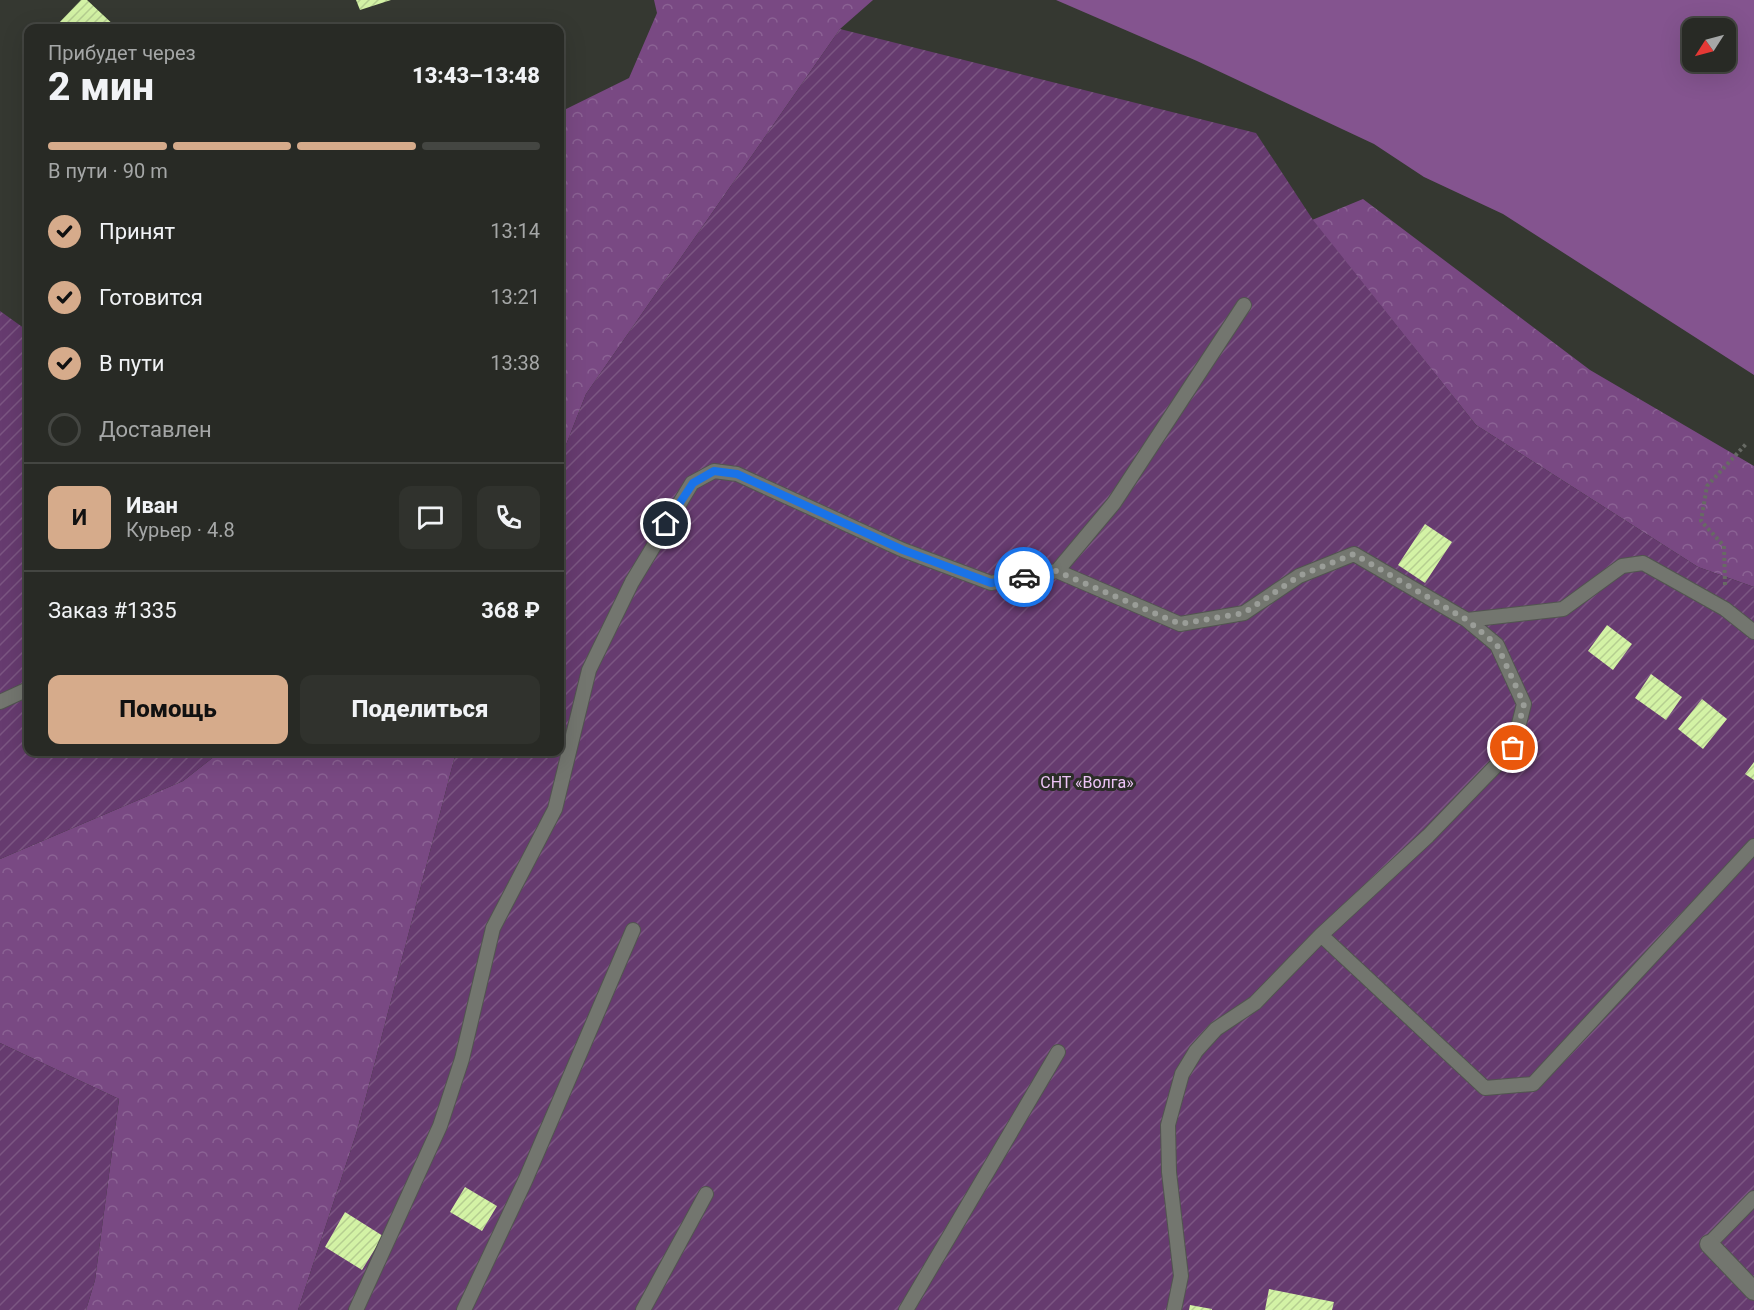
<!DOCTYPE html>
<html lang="ru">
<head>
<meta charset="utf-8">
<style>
	:root { --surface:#282a25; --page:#30322d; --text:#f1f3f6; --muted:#a5a7a7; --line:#444642; --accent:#d6ab8b }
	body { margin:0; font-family:Roboto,sans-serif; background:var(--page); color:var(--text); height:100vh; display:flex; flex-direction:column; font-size:22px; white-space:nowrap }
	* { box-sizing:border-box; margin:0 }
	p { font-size:20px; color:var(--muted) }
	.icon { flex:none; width:33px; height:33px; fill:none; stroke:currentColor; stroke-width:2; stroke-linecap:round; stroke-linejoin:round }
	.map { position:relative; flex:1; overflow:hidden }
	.panel { position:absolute; left:24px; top:24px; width:540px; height:732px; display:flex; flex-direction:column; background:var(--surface); border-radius:12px; box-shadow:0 6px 24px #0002,0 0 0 2px var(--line) }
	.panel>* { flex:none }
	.needle { width:39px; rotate:234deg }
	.controls { position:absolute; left:1682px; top:18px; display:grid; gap:12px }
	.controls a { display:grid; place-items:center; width:54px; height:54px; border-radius:12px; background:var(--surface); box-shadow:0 6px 24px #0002,0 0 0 2px var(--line); font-size:30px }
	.pin { position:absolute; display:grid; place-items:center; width:51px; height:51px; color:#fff; margin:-26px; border:3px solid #fff; border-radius:50%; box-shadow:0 2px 6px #0007 }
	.courier { position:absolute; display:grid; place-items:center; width:60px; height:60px; margin:-30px; border:4px solid #1a73e8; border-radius:50%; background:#fff; color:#222; box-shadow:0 2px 8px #0007 }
	.headline em { font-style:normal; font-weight:800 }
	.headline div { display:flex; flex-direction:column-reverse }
	.headline { display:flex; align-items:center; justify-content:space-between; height:102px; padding:0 24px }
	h1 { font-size:39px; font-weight:800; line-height:45px }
	.bar { display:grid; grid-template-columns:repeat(4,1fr); gap:9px 6px; align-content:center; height:72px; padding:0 24px }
	.bar i { height:8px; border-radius:4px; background:var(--line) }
	.bar .active { background:var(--accent) }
	.bar p { grid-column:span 4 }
	.line { display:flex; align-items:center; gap:15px; padding:0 24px; border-top:2px solid var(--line) }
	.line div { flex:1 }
	.round { display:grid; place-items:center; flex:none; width:63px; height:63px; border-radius:12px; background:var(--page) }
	ol { padding:0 24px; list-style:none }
	li { display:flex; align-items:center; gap:18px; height:66px }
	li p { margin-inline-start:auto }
	li .icon { padding:6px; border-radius:50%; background:var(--accent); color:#111; stroke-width:4 }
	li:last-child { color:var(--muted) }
	li i { width:33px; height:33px; border:3px solid var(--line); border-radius:50% }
	.action { display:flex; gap:12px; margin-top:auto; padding:12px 24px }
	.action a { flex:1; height:69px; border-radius:12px; background:var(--accent); color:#111; font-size:24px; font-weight:800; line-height:69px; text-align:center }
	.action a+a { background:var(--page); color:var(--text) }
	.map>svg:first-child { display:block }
	.forest { fill:url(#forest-crowns) }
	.garden { fill:url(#garden-furrows) }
	.water { fill:#84548f; fill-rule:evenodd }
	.building { fill:url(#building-hatch) }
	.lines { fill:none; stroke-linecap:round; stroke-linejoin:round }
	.lane-casing { stroke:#525550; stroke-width:16 }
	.street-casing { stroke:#525550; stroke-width:20 }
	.path { stroke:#676a64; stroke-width:4; stroke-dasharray:3 3; stroke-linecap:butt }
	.lane { stroke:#73766f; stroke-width:14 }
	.street { stroke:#73766f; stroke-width:18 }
	.done { stroke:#9a9d98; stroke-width:6; stroke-dasharray:0 10.8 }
	.route { stroke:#1a73e8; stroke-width:8 }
	.labels { text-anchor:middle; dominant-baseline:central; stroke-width:6; stroke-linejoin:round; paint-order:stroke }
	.park-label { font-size:16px; fill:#eec5f7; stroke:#2b2d27 }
</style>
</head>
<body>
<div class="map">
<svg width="1754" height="1310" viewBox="0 0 1754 1310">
	<defs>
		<pattern id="forest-crowns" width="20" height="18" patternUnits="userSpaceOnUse" patternTransform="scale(1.5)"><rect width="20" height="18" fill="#794983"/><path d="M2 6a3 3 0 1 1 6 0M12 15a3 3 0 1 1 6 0" fill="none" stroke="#8b6294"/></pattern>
		<pattern id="garden-furrows" width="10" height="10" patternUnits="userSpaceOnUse" patternTransform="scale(1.5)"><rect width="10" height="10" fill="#663b6f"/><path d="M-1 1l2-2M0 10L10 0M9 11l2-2" fill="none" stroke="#7b5682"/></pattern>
		<pattern id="building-hatch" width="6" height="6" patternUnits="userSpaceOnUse" patternTransform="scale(1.5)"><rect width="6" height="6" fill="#d3f2a5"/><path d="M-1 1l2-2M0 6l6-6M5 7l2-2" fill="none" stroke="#b5ce90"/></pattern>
	</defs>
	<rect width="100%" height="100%" fill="#353831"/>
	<path class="forest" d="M654,0H873L840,29L586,394L560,460V112L629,78L657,13Z
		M1363,199L1590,370L1754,466V587L1698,567L1476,425L1312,220Z
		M220,752H456L357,1131L298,1310H86L95,1280L119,1099L0,1043V859L183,781Z"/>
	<path class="garden" d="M840,29L1256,133L1313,220L1476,425L1698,567L1754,587V1310H298L357,1131L456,752H560V460L586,394Z
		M0,311L28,331V752H220L183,781L0,859Z
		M0,1043L119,1099L95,1280L86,1310H0Z"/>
	<path class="water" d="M1056,0H1754V375L1503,214L1424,177L1374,144L1197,61ZM1692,28H1725V62H1692Z"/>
	<path class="building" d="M81,0H87L117,28H54Z
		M356,0H391L360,10Z
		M1425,524L1452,542L1425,583L1398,565Z
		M1607,625L1632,644L1613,670L1588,651Z
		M1651,674L1682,697L1666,720L1635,698Z
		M1702,699L1727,719L1703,749L1678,729Z
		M1754,762V780L1745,774Z
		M465,1187L497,1206L482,1231L450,1212Z
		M345,1212L383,1236L362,1270L325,1247Z
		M1269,1289L1334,1302L1332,1310H1265Z
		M1190,1305L1212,1309V1310H1189Z"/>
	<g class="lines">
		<defs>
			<path id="lane" d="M1057,571L1180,624L1244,613L1299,576L1354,554L1467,620L1563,609L1622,566L1643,563L1725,609L1754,632
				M0,702L28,689
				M1321,935L1485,1088L1533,1084L1754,846
				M1709,1244L1754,1198
				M356,1310L440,1126L462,1059L493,928L555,809L589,670L632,582L692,483L714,471L737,474L903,550L991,583L1057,571L1114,503L1244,305
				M464,1310L525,1181L633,930
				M643,1310L706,1194
				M906,1310L1058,1052
				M1174,1310L1181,1276L1169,1172L1168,1125L1182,1074L1196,1051L1216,1029L1255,1003L1321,935L1428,836L1513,748L1524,704L1497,645L1467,620"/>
			<path id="street" d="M1709,1244L1754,1291"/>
		</defs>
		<use href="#lane" class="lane-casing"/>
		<use href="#street" class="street-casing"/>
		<path class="path" d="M1725,585L1724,546L1701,521L1707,486L1746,444"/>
		<use href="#lane" class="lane"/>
		<use href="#street" class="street"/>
	</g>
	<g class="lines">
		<path class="done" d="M1024,577L1056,571L1180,624L1244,613L1299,576L1354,554L1467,620L1497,645L1524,704L1513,748"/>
		<path class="route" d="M666,524L693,483L714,471L737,474L903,550L991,583L1024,577"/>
	</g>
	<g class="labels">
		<g class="park-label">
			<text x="1087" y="782">СНТ «Волга»</text>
		</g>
	</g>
</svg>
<div class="controls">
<a><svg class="needle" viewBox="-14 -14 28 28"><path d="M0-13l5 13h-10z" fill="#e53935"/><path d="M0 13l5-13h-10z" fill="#a5a7a7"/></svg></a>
</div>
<div class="pin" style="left:1513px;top:748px;background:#ea580c"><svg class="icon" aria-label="bag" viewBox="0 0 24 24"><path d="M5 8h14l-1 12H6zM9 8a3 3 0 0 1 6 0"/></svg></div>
<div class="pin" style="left:666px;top:524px;background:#1f2937"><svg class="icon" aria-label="home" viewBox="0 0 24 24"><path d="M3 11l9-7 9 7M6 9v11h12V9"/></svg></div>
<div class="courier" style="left:1024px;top:577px"><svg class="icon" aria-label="car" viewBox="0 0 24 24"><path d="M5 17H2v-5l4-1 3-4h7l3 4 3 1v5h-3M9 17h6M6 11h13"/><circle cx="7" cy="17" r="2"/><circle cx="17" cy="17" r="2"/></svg></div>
<section class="panel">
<div class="headline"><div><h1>2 мин</h1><p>Прибудет через</p></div><em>13:43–13:48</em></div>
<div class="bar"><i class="active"></i><i class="active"></i><i class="active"></i><i></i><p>В пути · 90 m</p></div>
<ol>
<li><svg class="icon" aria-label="check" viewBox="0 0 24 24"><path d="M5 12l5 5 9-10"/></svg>Принят<p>13:14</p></li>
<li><svg class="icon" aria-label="check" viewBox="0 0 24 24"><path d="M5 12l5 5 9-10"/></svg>Готовится<p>13:21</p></li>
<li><svg class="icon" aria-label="check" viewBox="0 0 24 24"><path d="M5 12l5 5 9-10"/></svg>В пути<p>13:38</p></li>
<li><i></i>Доставлен</li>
</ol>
<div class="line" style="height:108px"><b class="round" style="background:var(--accent);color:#111">И</b><div><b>Иван</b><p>Курьер · 4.8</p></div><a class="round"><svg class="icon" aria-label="chat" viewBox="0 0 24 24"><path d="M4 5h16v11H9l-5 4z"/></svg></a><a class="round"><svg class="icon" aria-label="phone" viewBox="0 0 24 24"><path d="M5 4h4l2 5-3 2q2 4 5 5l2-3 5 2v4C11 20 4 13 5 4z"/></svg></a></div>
<div class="line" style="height:78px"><div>Заказ #1335</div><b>368 ₽</b></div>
<div class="action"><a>Помощь</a><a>Поделиться</a></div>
</section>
</div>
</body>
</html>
